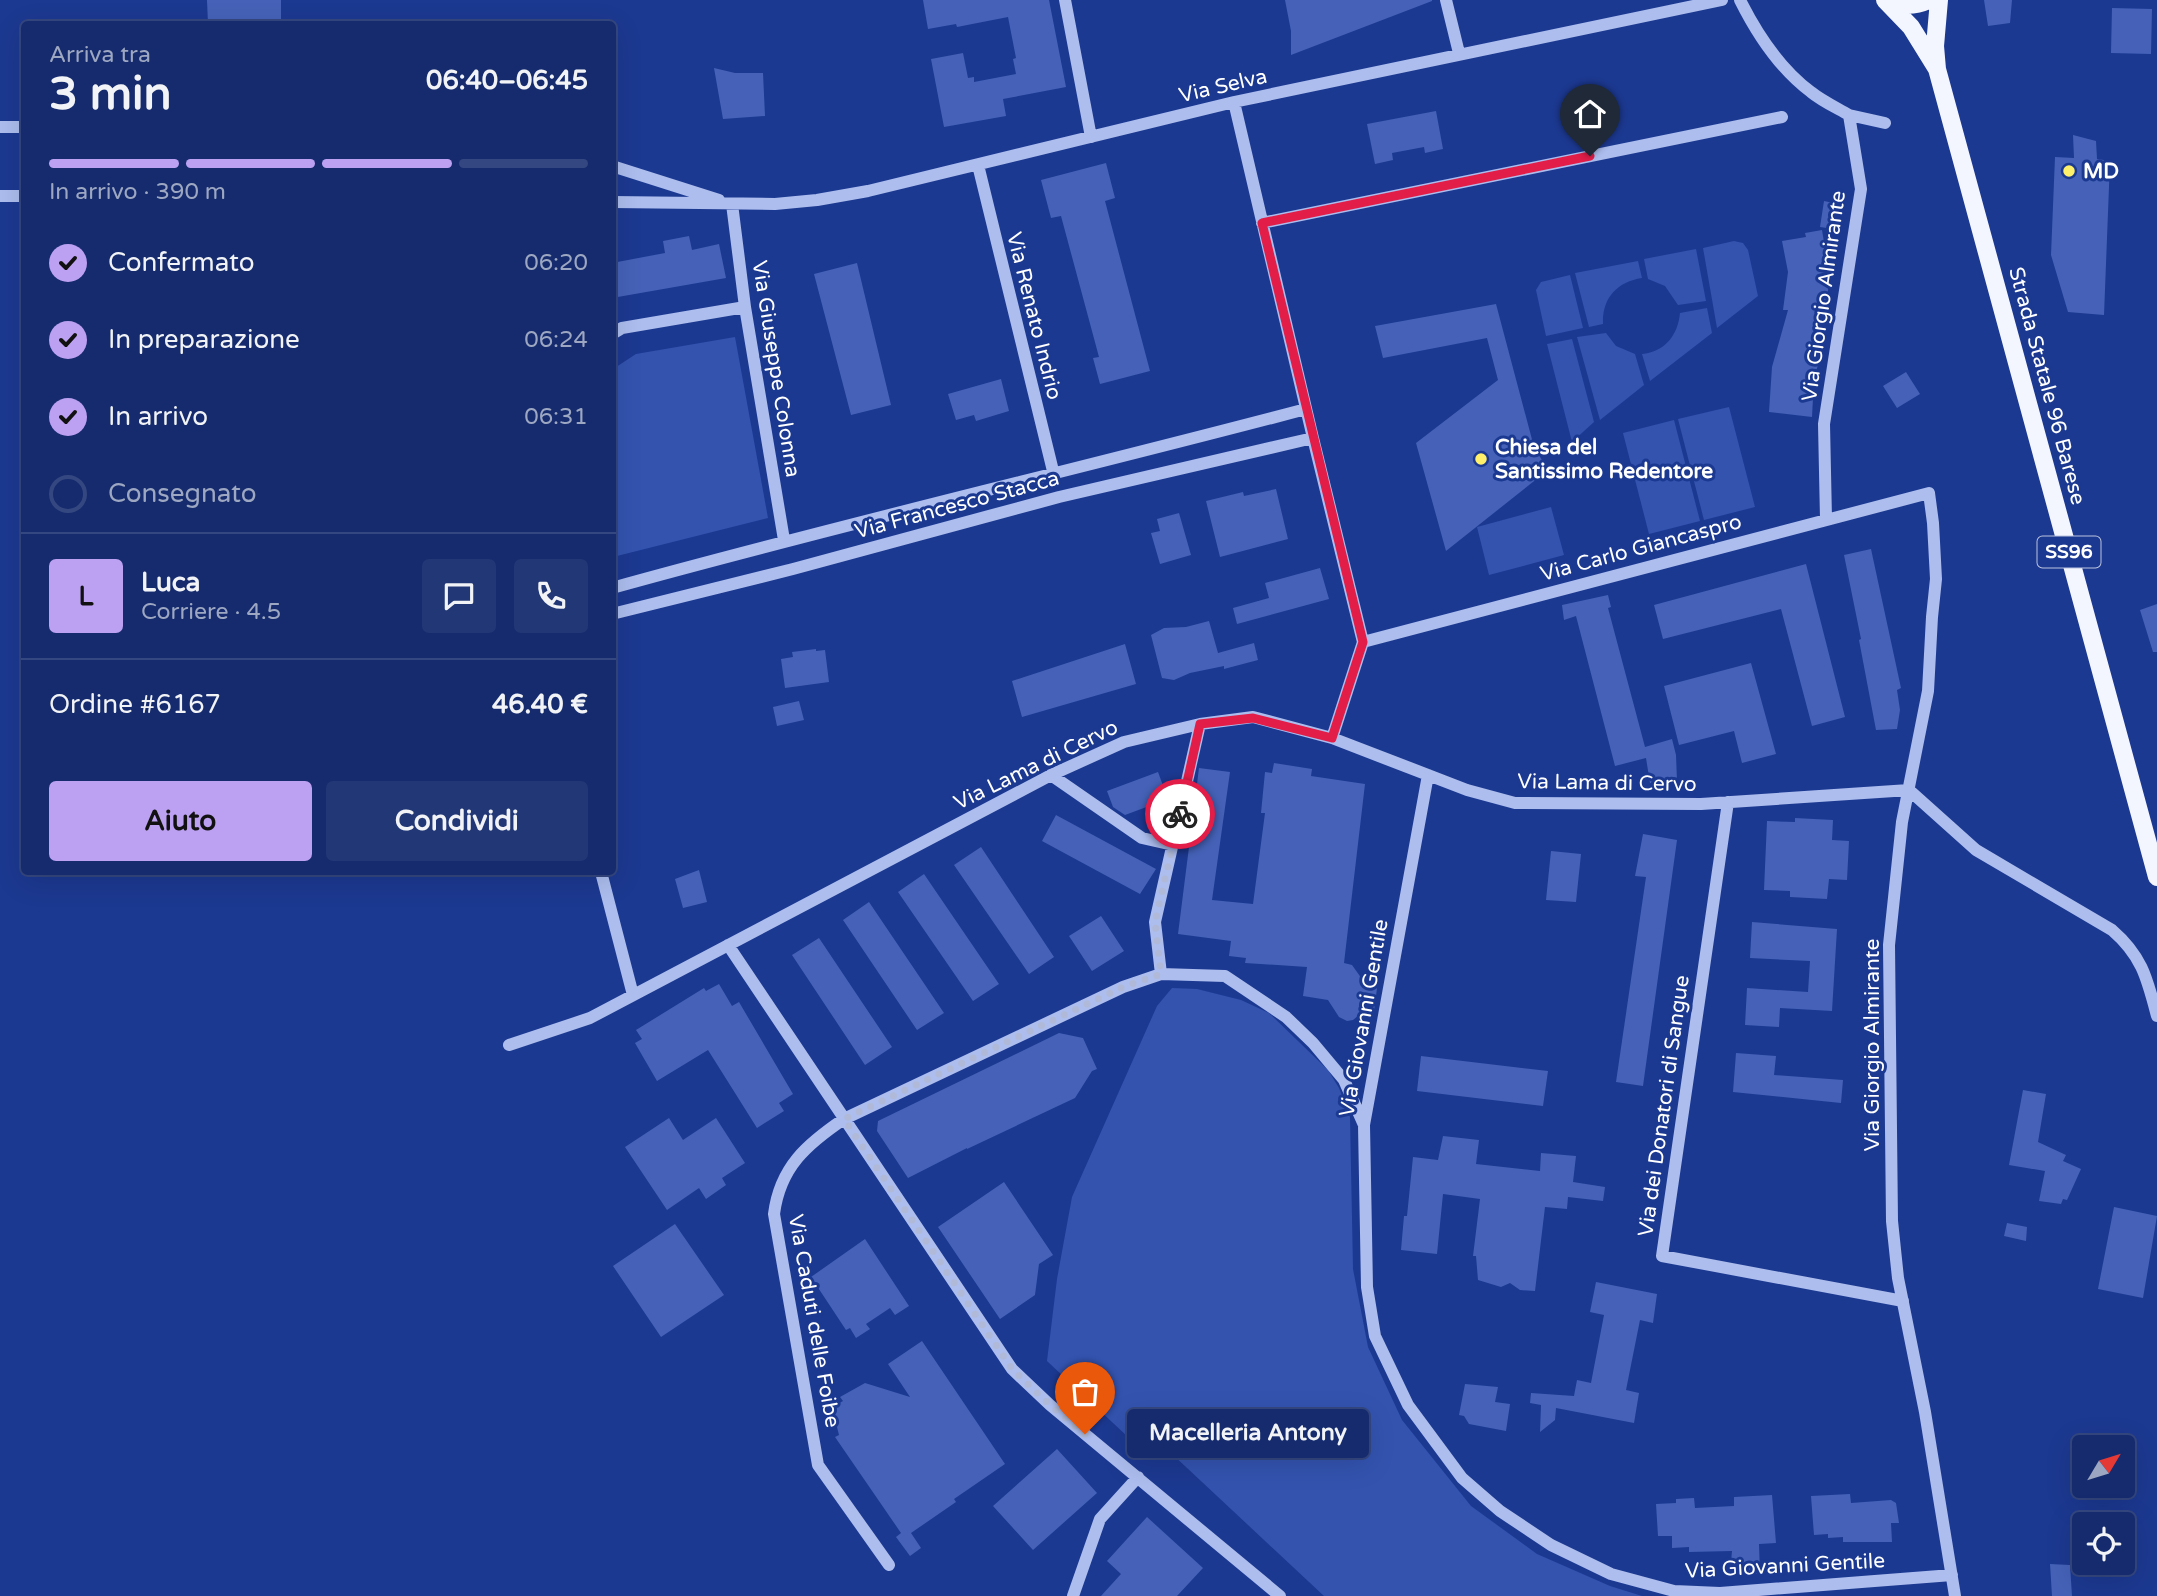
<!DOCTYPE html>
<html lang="it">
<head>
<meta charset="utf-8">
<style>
	:root { --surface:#152b6d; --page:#223775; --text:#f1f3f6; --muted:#9da7c2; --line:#344780; --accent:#bca0f2 }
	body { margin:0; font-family:"Varela Round",sans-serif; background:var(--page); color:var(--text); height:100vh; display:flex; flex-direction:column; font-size:26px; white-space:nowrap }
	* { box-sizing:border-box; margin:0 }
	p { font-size:23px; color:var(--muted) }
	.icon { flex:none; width:38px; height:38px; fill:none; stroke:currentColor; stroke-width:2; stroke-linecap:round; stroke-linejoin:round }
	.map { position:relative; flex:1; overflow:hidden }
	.drawer { position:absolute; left:21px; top:21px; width:595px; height:854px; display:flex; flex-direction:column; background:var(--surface); border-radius:7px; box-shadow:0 7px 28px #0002,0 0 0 2px var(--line) }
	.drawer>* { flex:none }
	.needle { width:46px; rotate:52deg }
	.buttons { position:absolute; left:2072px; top:1435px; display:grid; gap:14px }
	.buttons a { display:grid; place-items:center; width:63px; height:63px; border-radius:7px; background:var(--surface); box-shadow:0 7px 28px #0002,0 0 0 2px var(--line); font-size:35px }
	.pin { position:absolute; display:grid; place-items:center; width:60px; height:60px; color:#fff; margin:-72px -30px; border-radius:50% 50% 50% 0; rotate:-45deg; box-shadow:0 0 7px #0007 }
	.pin .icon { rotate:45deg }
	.courier { position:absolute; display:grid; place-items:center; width:70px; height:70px; margin:-35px; border:5px solid #e11d48; border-radius:50%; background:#fff; color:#222; box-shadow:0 2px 9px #0007 }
	.bubble { position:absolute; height:49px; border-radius:7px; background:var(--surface); box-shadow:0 7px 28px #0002,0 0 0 2px var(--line); font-size:23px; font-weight:700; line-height:49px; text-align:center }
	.overview em { font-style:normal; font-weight:700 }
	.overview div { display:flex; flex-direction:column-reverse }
	.overview { display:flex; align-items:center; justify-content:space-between; height:119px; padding:0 28px }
	h1 { font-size:46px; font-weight:700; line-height:52px }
	.bar { display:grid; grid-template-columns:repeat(4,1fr); gap:10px 7px; align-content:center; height:84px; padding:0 28px }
	.bar i { height:9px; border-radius:5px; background:var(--line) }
	.bar .active { background:var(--accent) }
	.bar p { grid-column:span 4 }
	.line { display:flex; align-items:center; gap:18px; padding:0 28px; border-top:2px solid var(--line) }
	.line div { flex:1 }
	.round { display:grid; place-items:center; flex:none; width:74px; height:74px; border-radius:7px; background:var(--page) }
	ol { padding:0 28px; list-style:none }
	li { display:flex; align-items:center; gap:21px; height:77px }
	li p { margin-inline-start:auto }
	li .icon { padding:7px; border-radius:50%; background:var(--accent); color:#111; stroke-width:4 }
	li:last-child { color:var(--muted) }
	li i { width:38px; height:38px; border:4px solid var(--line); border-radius:50% }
	.button { display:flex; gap:14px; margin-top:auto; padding:14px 28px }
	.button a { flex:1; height:80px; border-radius:7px; background:var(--accent); color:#111; font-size:28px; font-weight:700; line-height:80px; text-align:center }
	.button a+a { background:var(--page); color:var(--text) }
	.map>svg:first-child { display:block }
	.green { fill:#3353af }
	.building { fill:#4562b8 }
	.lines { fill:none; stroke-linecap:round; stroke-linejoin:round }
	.minor { stroke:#acbdee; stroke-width:12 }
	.major { stroke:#f3f5ff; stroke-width:18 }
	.done { stroke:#b0bad8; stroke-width:7; stroke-dasharray:0 12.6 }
	.route { stroke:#e11d48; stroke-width:9 }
	.poi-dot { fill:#fef06a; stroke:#1c3991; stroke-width:2.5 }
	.labels { text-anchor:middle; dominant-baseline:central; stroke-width:6; stroke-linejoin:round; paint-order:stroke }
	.shield { fill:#1c3991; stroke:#bbc4de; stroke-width:2 }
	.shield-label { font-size:19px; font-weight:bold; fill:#fff }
	.street-label { font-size:21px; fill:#fff; stroke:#1c3991 }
	.poi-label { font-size:21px; font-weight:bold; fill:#fff; stroke:#1c3991; text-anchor:start }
</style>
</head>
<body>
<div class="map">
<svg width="2157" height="1596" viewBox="0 0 2157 1596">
	<rect width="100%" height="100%" fill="#1c3991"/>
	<path class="green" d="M1734,241L1743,243L1748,250L1758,296L1717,328L1703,248Z
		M1696,249L1706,301L1678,305L1665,286L1648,279L1644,259Z
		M1638,261L1642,278C1617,282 1602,298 1603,324L1589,327L1575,273Z
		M1570,275L1583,328L1546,336L1536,290L1541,282Z
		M1707,308L1712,333L1650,381L1642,354C1665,352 1678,335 1680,313Z
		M1606,333L1616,346L1635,354L1644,385L1600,420L1577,337Z
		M735,337L768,518L613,557V369L636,354Z
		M1572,339L1594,422L1572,442L1547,344Z
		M1729,407L1755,507L1704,520L1678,419Z
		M1674,420L1700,521L1649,534L1623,433Z
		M1551,507L1564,555L1489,575L1477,527Z
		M1172,988L1197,989L1241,1000L1269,1013L1328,1070L1339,1088L1350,1117L1353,1269L1368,1347L1402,1420L1471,1506L1537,1554L1610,1586L1642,1596H1324L1171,1453H1145L1047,1361L1057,1279L1072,1197L1157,1006Z"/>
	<path class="building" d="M207,0H281V24H208Z
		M923,0H1049L1066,87L1003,99L1006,116L944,127L931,59L963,53L968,78L974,77V82L1016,74L1013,59L1016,58L1008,17L957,27L956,24L928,29Z
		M1285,0H1432V1L1291,55V31Z
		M1984,0H2012L2010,23L1988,26Z
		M2112,8L2152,9L2151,54L2111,53Z
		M714,68L735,73H763L765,116L723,119Z
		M1436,111L1443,149L1425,153L1424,147L1392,153L1393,160L1375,164L1367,124Z
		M2073,135L2096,141L2097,159L2110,161L2104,315L2068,312L2051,255L2055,157L2074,158Z
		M1106,163L1115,198L1105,201L1150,371L1100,384L1093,358L1099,357L1061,216L1051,218L1041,180Z
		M1824,201L1838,204L1834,229L1820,227Z
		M1822,230L1829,272L1827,311H1822L1816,344L1823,347L1814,379L1812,417L1769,412L1772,367L1788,310H1783L1788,272L1782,241L1806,237L1805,233Z
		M689,236L692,250L719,244L726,278L612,298V263L665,253L663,241Z
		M857,263L891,405L851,415L814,274Z
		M1496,304L1534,447L1548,470L1446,551L1416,443L1498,380L1487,338L1383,358L1375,326Z
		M1906,372L1920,394L1897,408L1883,386Z
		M1001,379L1009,411L976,421L974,415L956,420L948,394Z
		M1276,489L1288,539L1220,557L1206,501L1243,492L1244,496Z
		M1179,513L1191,555L1160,564L1151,533L1160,531L1157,519Z
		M1871,549L1901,688L1897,690L1900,710L1897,729L1876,730L1859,640L1861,639L1844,555Z
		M1806,564L1845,717L1812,726L1781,609L1663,639L1654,605Z
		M1320,568L1329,599L1237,624L1233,608L1269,598L1265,583Z
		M1608,595L1611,607L1608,608L1645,747L1672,739L1676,755L1677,781L1650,783L1646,758L1615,766L1576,616L1564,620L1562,605Z
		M2157,604V652H2153L2140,610Z
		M1209,621L1218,653L1254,643L1258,660L1224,669V666L1190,673L1174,680L1162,678L1151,635L1164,628L1186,627Z
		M1125,644L1136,684L1022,717L1012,681Z
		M816,649V651L825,650L829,682L785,688L781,659L793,657L792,652Z
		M1751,663L1776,754L1742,763L1734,731L1679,745L1664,686Z
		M799,701L804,720L777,726L773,707Z
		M1274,763L1312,769L1311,776L1365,784L1344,963L1352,965L1362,979L1378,981L1374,1011L1365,1010L1353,1020L1347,1021L1339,1017L1328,1000L1303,996L1307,967L1245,963L1246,958L1229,956L1231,941L1178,934L1199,768L1230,772L1212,900L1253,904L1265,813H1261L1265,772L1272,773Z
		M1158,772L1168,799L1125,815L1113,807L1107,791Z
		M1056,815L1156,869L1140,894L1042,841Z
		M1795,818L1833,820L1832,840L1849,841L1847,880L1829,879L1827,899L1790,897V891L1764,890L1767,821L1795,822Z
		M1643,834L1677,840L1643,1086L1616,1082L1646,877L1635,876Z
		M981,847L1054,957L1029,974L954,865Z
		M1551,851L1581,854L1576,902L1546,900Z
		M699,870L707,902L683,908L675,879Z
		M924,874L999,984L973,1001L898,892Z
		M869,902L944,1013L917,1030L843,920Z
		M1101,916L1124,951L1092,971L1069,936Z
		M1752,922L1837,929L1832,1011L1780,1008L1779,1027L1745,1025L1747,988L1808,992L1810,961L1750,958Z
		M819,938L892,1047L865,1065L792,955Z
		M719,984L732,1006L739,1002L793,1094L779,1103L784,1111L757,1128L708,1050L657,1081L635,1043L642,1039L636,1030L704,988L706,991Z
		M1059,1033L1083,1038L1097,1069L1092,1071L1075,1098L967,1149V1148L908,1178L877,1131L878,1121Z
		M1736,1053L1776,1056L1774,1075L1843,1080L1841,1103L1733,1092Z
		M1421,1056L1548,1071L1543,1106L1417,1091Z
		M2023,1090L2046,1094L2038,1142L2066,1155L2063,1161L2081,1169L2067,1200L2063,1199L2061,1204L2039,1201L2045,1171L2009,1165Z
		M669,1118L683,1140L716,1118L745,1163L722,1178L726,1185L706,1199L699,1188L667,1210L625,1147Z
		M1443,1136L1479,1140L1476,1164L1540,1171L1541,1153L1576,1156L1573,1182L1605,1187L1603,1201L1568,1197L1567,1209L1545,1207L1535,1291L1520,1290L1510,1283L1501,1287L1478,1280L1476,1256H1473L1480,1199L1443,1194L1437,1254L1401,1250L1404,1216H1407L1413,1157L1438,1160Z
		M1004,1182L1053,1255L1039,1264L1035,1295L1000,1319L938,1227Z
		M2114,1207L2157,1216L2143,1298L2098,1289Z
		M2007,1223L2027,1227L2026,1241L2004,1236Z
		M675,1224L724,1295L661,1337L613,1266Z
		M865,1239L909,1306L895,1315L890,1308L866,1324L870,1329L856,1338L850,1328L846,1330L811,1277Z
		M1596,1282L1657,1294L1653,1323L1640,1320L1626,1390L1639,1393L1634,1423L1556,1408L1555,1420L1540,1432L1541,1405L1530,1403L1531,1393L1574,1396L1577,1380L1591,1383L1604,1315L1590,1312Z
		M922,1341L1005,1464L954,1499L956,1502L911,1533L921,1548L910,1556L896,1537L901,1533L835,1437L839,1435L832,1407L843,1401L840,1397L865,1383L910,1397L888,1364Z
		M1465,1384L1498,1387L1495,1402L1510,1404L1506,1431L1469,1424L1464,1416L1459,1415Z
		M1057,1449L1097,1493L1033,1550L993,1506Z
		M1850,1494L1851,1503L1891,1500L1896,1503L1899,1523H1891L1892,1542H1843V1537L1828,1538V1534L1814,1535L1811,1496Z
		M1772,1495L1776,1543L1759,1544L1760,1574L1730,1573L1732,1551L1689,1552V1547L1672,1548V1536H1658L1656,1504L1676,1503V1499L1694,1498L1695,1508L1734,1506V1497Z
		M1147,1517L1203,1568L1177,1596H1101L1121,1574L1107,1561Z
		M2050,1564L2070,1565L2072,1596H2052Z"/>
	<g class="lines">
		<path class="minor" d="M1065,0L1091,137
			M1446,0L1459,53
			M1740,0C1757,34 1780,69 1811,92C1822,101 1837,108 1849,115L1861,189L1824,424L1826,519
			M1234,102L1313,438L1363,642L1332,738
			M1849,115L1885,123
			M0,127H24
			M978,165L1054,475
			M612,166L719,200
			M0,196H24
			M612,202L775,204L817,200L868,191L1234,102L1722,0
			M732,204L745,307L784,540
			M1262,223L1782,117
			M612,334L622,328L745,307
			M612,588C842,524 1075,470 1306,409
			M612,614L793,569L1059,497L1313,438
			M1363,642L1929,493L1933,523L1936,579L1932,617L1928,691L1902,822L1889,945L1892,1221L1898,1278L1925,1412L1955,1596
			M1051,775L1142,838L1173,845
			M1428,775L1364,1125L1367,1287L1375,1336L1408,1405L1462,1478L1500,1511L1551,1545L1611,1574L1674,1591L1720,1593L1952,1575
			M1909,790L1976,850L2112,930C2142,956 2147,978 2157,1016
			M1728,802L1662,1256L1903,1301
			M601,872L633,995
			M728,945L1012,1369L1050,1405L1280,1596
			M1161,974L1155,922L1200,724
			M509,1045L590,1018L1051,775L1124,742L1200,724L1253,717L1332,738L1467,790L1515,803L1701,804L1909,790
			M889,1565L818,1465L774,1214C780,1167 807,1144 844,1119L1123,987L1161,974L1225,976L1286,1017L1313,1043L1344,1080L1364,1125
			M1073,1596L1100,1519L1138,1477"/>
		<path class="major" d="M1885,0L1911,27L1937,69L1935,46L1939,0
			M1888,0C1902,7 1915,6 1929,0
			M1937,69L2157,877"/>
	</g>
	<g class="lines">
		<path class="done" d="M1085,1434L1050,1405L1012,1369L844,1119L1123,987L1161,974L1155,922L1180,814"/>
		<path class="route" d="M1180,814L1200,724L1253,718L1332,738L1363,642L1262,223L1590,156"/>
	</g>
	<g class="poi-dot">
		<circle cx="2069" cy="171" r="7"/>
		<circle cx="1481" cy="459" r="7"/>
	</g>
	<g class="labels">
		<rect class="shield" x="2037.5" y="536.5" width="63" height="31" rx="5"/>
		<g class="shield-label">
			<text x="2069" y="552">SS96</text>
		</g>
		<g class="street-label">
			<text transform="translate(1223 86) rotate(-13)">Via Selva</text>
			<text transform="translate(1824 296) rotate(-82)">Via Giorgio Almirante</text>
			<text transform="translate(1034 316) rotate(76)">Via Renato Indrio</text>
			<text transform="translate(776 369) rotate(81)">Via Giuseppe Colonna</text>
			<text transform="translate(2047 386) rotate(75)">Strada Statale 96 Barese</text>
			<text transform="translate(957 505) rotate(-15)">Via Francesco Stacca</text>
			<text transform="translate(1641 548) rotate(-15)">Via Carlo Giancaspro</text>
			<text transform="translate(1036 765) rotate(-26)">Via Lama di Cervo</text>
			<text transform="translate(1607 783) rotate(1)">Via Lama di Cervo</text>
			<text transform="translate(1364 1018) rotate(-80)">Via Giovanni Gentile</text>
			<text transform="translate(1872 1045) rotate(-90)">Via Giorgio Almirante</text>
			<text transform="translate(1664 1106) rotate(-82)">Via dei Donatori di Sangue</text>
			<text transform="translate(814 1321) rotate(80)">Via Caduti delle Foibe</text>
			<text transform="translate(1785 1566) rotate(-3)">Via Giovanni Gentile</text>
		</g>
		<g class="poi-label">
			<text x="2083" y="171">MD</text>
			<text x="1495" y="447">Chiesa del<tspan x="1495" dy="24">Santissimo Redentore</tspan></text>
		</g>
	</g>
</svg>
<div class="buttons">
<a><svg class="needle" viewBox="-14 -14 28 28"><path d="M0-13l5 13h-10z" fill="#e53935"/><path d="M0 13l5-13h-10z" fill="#9da7c2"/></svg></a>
<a><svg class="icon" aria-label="locate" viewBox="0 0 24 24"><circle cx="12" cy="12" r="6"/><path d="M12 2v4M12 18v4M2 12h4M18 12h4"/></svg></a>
</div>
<div class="pin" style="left:1085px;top:1434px;background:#ea580c"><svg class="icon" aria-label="bag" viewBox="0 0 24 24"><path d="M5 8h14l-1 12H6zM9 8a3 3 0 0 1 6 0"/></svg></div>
<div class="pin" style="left:1590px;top:156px;background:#1f2937"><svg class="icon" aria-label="home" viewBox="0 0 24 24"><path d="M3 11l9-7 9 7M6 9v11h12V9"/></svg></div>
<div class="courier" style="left:1180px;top:814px"><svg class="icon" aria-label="bike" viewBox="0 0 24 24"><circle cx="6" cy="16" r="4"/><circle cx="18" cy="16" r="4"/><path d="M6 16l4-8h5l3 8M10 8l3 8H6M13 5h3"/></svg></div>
<div class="bubble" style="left:1127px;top:1409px;width:242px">Macelleria Antony</div>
<section class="drawer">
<div class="overview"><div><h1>3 min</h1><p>Arriva tra</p></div><em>06:40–06:45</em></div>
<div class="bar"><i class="active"></i><i class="active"></i><i class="active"></i><i></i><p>In arrivo · 390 m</p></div>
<ol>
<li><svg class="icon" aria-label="check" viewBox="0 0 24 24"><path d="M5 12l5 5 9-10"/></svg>Confermato<p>06:20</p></li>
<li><svg class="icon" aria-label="check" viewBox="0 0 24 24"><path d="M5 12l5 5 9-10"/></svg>In preparazione<p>06:24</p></li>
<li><svg class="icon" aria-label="check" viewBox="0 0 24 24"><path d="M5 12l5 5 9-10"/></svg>In arrivo<p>06:31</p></li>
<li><i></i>Consegnato</li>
</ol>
<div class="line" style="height:126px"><b class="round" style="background:var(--accent);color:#111">L</b><div><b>Luca</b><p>Corriere · 4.5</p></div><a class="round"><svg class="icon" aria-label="chat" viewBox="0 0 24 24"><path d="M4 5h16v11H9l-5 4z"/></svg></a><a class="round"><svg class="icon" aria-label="phone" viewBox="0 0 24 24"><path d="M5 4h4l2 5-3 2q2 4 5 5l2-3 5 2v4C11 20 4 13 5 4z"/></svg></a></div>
<div class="line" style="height:91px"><div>Ordine #6167</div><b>46.40 €</b></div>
<div class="button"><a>Aiuto</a><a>Condividi</a></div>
</section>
</div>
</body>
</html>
